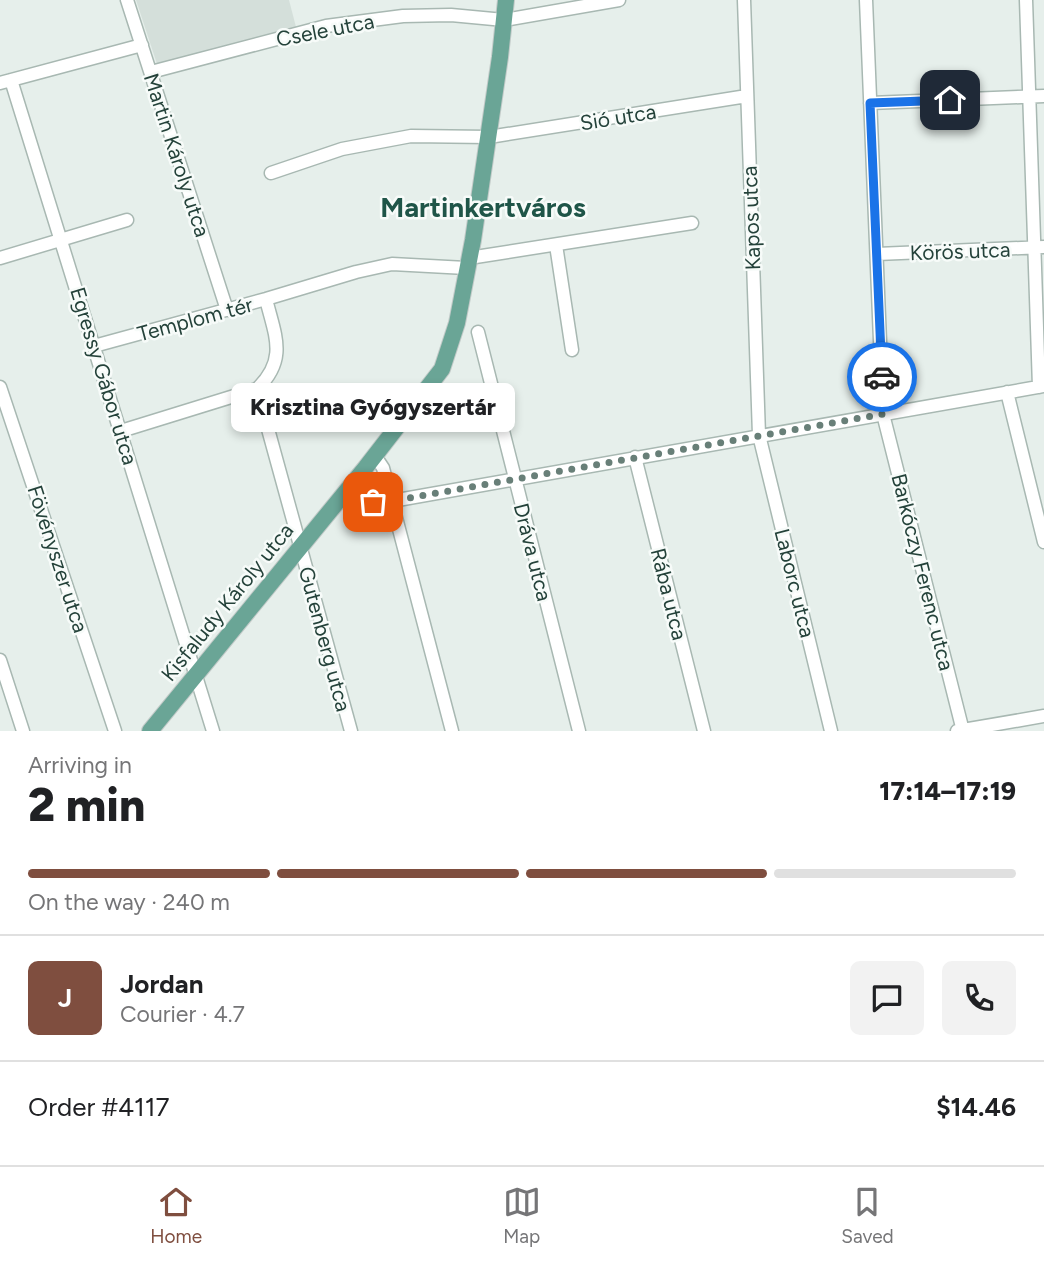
<!DOCTYPE html>
<html lang="en">
<head>
<meta charset="utf-8">
<style>
	:root { --surface:#fff; --page:#f2f2f2; --text:#202124; --muted:#757577; --line:#e0e0e0; --accent:#7f4e3f }
	body { margin:0; font-family:Figtree,sans-serif; background:var(--page); color:var(--text); height:100vh; display:flex; flex-direction:column; font-size:26px; white-space:nowrap }
	* { box-sizing:border-box; margin:0 }
	p { font-size:23px; color:var(--muted) }
	.icon { flex:none; width:38px; height:38px; fill:none; stroke:currentColor; stroke-width:2; stroke-linecap:round; stroke-linejoin:round }
	.map { position:relative; height:731px; overflow:hidden }
	.sheet { display:flex; flex-direction:column; background:var(--surface); flex:1 }
	.sheet>* { flex:none }
	.pin { position:absolute; display:grid; place-items:center; width:60px; height:60px; color:#fff; margin:-30px; border-radius:14px; box-shadow:0 4px 10px #0006 }
	.courier { position:absolute; display:grid; place-items:center; width:70px; height:70px; margin:-35px; border:5px solid #1a73e8; border-radius:50%; background:#fff; color:#222; box-shadow:0 2px 9px #0007 }
	.bubble { position:absolute; height:49px; border-radius:10px; background:var(--surface); box-shadow:0 4px 10px #0003; font-size:23px; font-weight:800; line-height:49px; text-align:center }
	.overview em { font-style:normal; font-weight:800 }
	.overview div { display:flex; flex-direction:column-reverse }
	.overview { display:flex; align-items:center; justify-content:space-between; height:119px; padding:0 28px }
	h1 { font-size:46px; font-weight:800; line-height:52px }
	.bar { display:grid; grid-template-columns:repeat(4,1fr); gap:10px 7px; align-content:center; height:84px; padding:0 28px }
	.bar i { height:9px; border-radius:5px; background:var(--line) }
	.bar .current { background:var(--accent) }
	.bar p { grid-column:span 4 }
	.line { display:flex; align-items:center; gap:18px; padding:0 28px; border-top:2px solid var(--line) }
	.line div { flex:1 }
	.round { display:grid; place-items:center; flex:none; width:74px; height:74px; border-radius:10px; background:var(--page) }
	.tabs { display:flex; justify-content:space-around; align-items:center; height:98px; border-top:2px solid var(--line); background:var(--surface); font-size:19px; color:var(--muted) }
	.tabs a { display:grid; justify-items:center; gap:4px }
	.tabs .current { color:var(--accent) }
	.map>svg:first-child { display:block }
	.built { fill:#d4dfda }
	.lines { fill:none; stroke-linecap:round; stroke-linejoin:round }
	.minor-casing { stroke:#a8b8b2; stroke-width:15 }
	.major-casing { stroke:#c2cac8; stroke-width:18 }
	.minor { stroke:#fff; stroke-width:12 }
	.major { stroke:#6aa596; stroke-width:16 }
	.done { stroke:#687f78; stroke-width:7; stroke-dasharray:0 12.6 }
	.route { stroke:#1a73e8; stroke-width:9 }
	.labels { text-anchor:middle; dominant-baseline:central; stroke-width:5; stroke-linejoin:round; paint-order:stroke }
	.street-label { font-size:21px; fill:#24423a; stroke:#f7fbf9 }
	.district-label { font-size:28px; font-weight:bold; fill:#1f5548; stroke:#f7fbf9 }
</style>
</head>
<body>
<div class="map">
<svg width="1044" height="731" viewBox="0 0 1044 731">
	<rect width="100%" height="100%" fill="#e6efeb"/>
	<path class="built" d="M136,0H289L296,27L157,64Z"/>
	<g class="lines">
		<defs>
			<path id="minor" d="M127,0L227,310
				M744,0L759,435L831,731
				M866,0L883,414L963,731
				M1026,0L1039,387
				M151,72L326,26L403,16L451,15L504,20L619,0
				M11,80L213,731
				M0,83L142,45
				M870,103L1044,96
				M271,173L342,149L411,136L489,137L747,96
				M556,245L572,350
				M877,254L1044,247
				M0,258L127,220
				M469,258L692,223
				M478,332L579,731
				M94,346L266,299L356,272L392,264L466,268
				M0,387L115,731
				M257,389L351,731
				M1007,392L1044,542
				M121,431L257,389C288,359 275,336 266,299
				M375,456L383,468L452,731
				M635,457L704,731
				M338,501L354,504L392,501L1044,386
				M0,660L23,731
				M957,731L1044,716"/>
			<path id="major" d="M150,731L366,467L442,369L457,323L473,240L500,57L506,0"/>
		</defs>
		<use href="#minor" class="minor-casing"/>
		<use href="#major" class="major-casing"/>
		<use href="#minor" class="minor"/>
		<use href="#major" class="major"/>
	</g>
	<g class="lines">
		<path class="done" d="M373,502L392,501L883,414L882,377"/>
		<path class="route" d="M882,377L870,103L950,100"/>
	</g>
	<g class="labels">
		<g class="street-label">
			<text transform="translate(325 30) rotate(-11)">Csele utca</text>
			<text transform="translate(618 117) rotate(-9)">Sió utca</text>
			<text transform="translate(177 155) rotate(72)">Martin Károly utca</text>
			<text transform="translate(751 218) rotate(-92)">Kapos utca</text>
			<text transform="translate(960 251) rotate(-2)">Körös utca</text>
			<text transform="translate(195 319) rotate(-15)">Templom tér</text>
			<text transform="translate(104 376) rotate(73)">Egressy Gábor utca</text>
			<text transform="translate(533 552) rotate(76)">Dráva utca</text>
			<text transform="translate(58 559) rotate(72)">Fövényszer utca</text>
			<text transform="translate(923 572) rotate(76)">Barkóczy Ferenc utca</text>
			<text transform="translate(795 583) rotate(76)">Laborc utca</text>
			<text transform="translate(669 594) rotate(76)">Rába utca</text>
			<text transform="translate(227 602) rotate(-51)">Kisfaludy Károly utca</text>
			<text transform="translate(325 639) rotate(75)">Gutenberg utca</text>
		</g>
		<g class="district-label">
			<text x="483" y="207">Martinkertváros</text>
		</g>
	</g>
</svg>
<div class="pin" style="left:373px;top:502px;background:#ea580c"><svg class="icon" aria-label="bag" viewBox="0 0 24 24"><path d="M5 8h14l-1 12H6zM9 8a3 3 0 0 1 6 0"/></svg></div>
<div class="pin" style="left:950px;top:100px;background:#1f2937"><svg class="icon" aria-label="home" viewBox="0 0 24 24"><path d="M3 11l9-7 9 7M6 9v11h12V9"/></svg></div>
<div class="courier" style="left:882px;top:377px"><svg class="icon" aria-label="car" viewBox="0 0 24 24"><path d="M5 17H2v-5l4-1 3-4h7l3 4 3 1v5h-3M9 17h6M6 11h13"/><circle cx="7" cy="17" r="2"/><circle cx="17" cy="17" r="2"/></svg></div>
<div class="bubble" style="left:231px;top:383px;width:284px">Krisztina Gyógyszertár</div>
</div>
<section class="sheet">
<div class="overview"><div><h1>2 min</h1><p>Arriving in</p></div><em>17:14–17:19</em></div>
<div class="bar"><i class="current"></i><i class="current"></i><i class="current"></i><i></i><p>On the way · 240 m</p></div>
<div class="line" style="height:126px"><b class="round" style="background:var(--accent);color:#fff">J</b><div><b>Jordan</b><p>Courier · 4.7</p></div><a class="round"><svg class="icon" aria-label="chat" viewBox="0 0 24 24"><path d="M4 5h16v11H9l-5 4z"/></svg></a><a class="round"><svg class="icon" aria-label="phone" viewBox="0 0 24 24"><path d="M5 4h4l2 5-3 2q2 4 5 5l2-3 5 2v4C11 20 4 13 5 4z"/></svg></a></div>
<div class="line" style="height:91px"><div>Order #4117</div><b>$14.46</b></div>
</section>
<nav class="tabs">
<a class="current"><svg class="icon" aria-label="home" viewBox="0 0 24 24"><path d="M3 11l9-7 9 7M6 9v11h12V9"/></svg>Home</a>
<a><svg class="icon" aria-label="map" viewBox="0 0 24 24"><path d="M3 6l6-2 6 2 6-2v14l-6 2-6-2-6 2zM9 4v14M15 6v14"/></svg>Map</a>
<a><svg class="icon" aria-label="saved" viewBox="0 0 24 24"><path d="M7 4h10v16l-5-4-5 4z"/></svg>Saved</a>
</nav>
</body>
</html>
